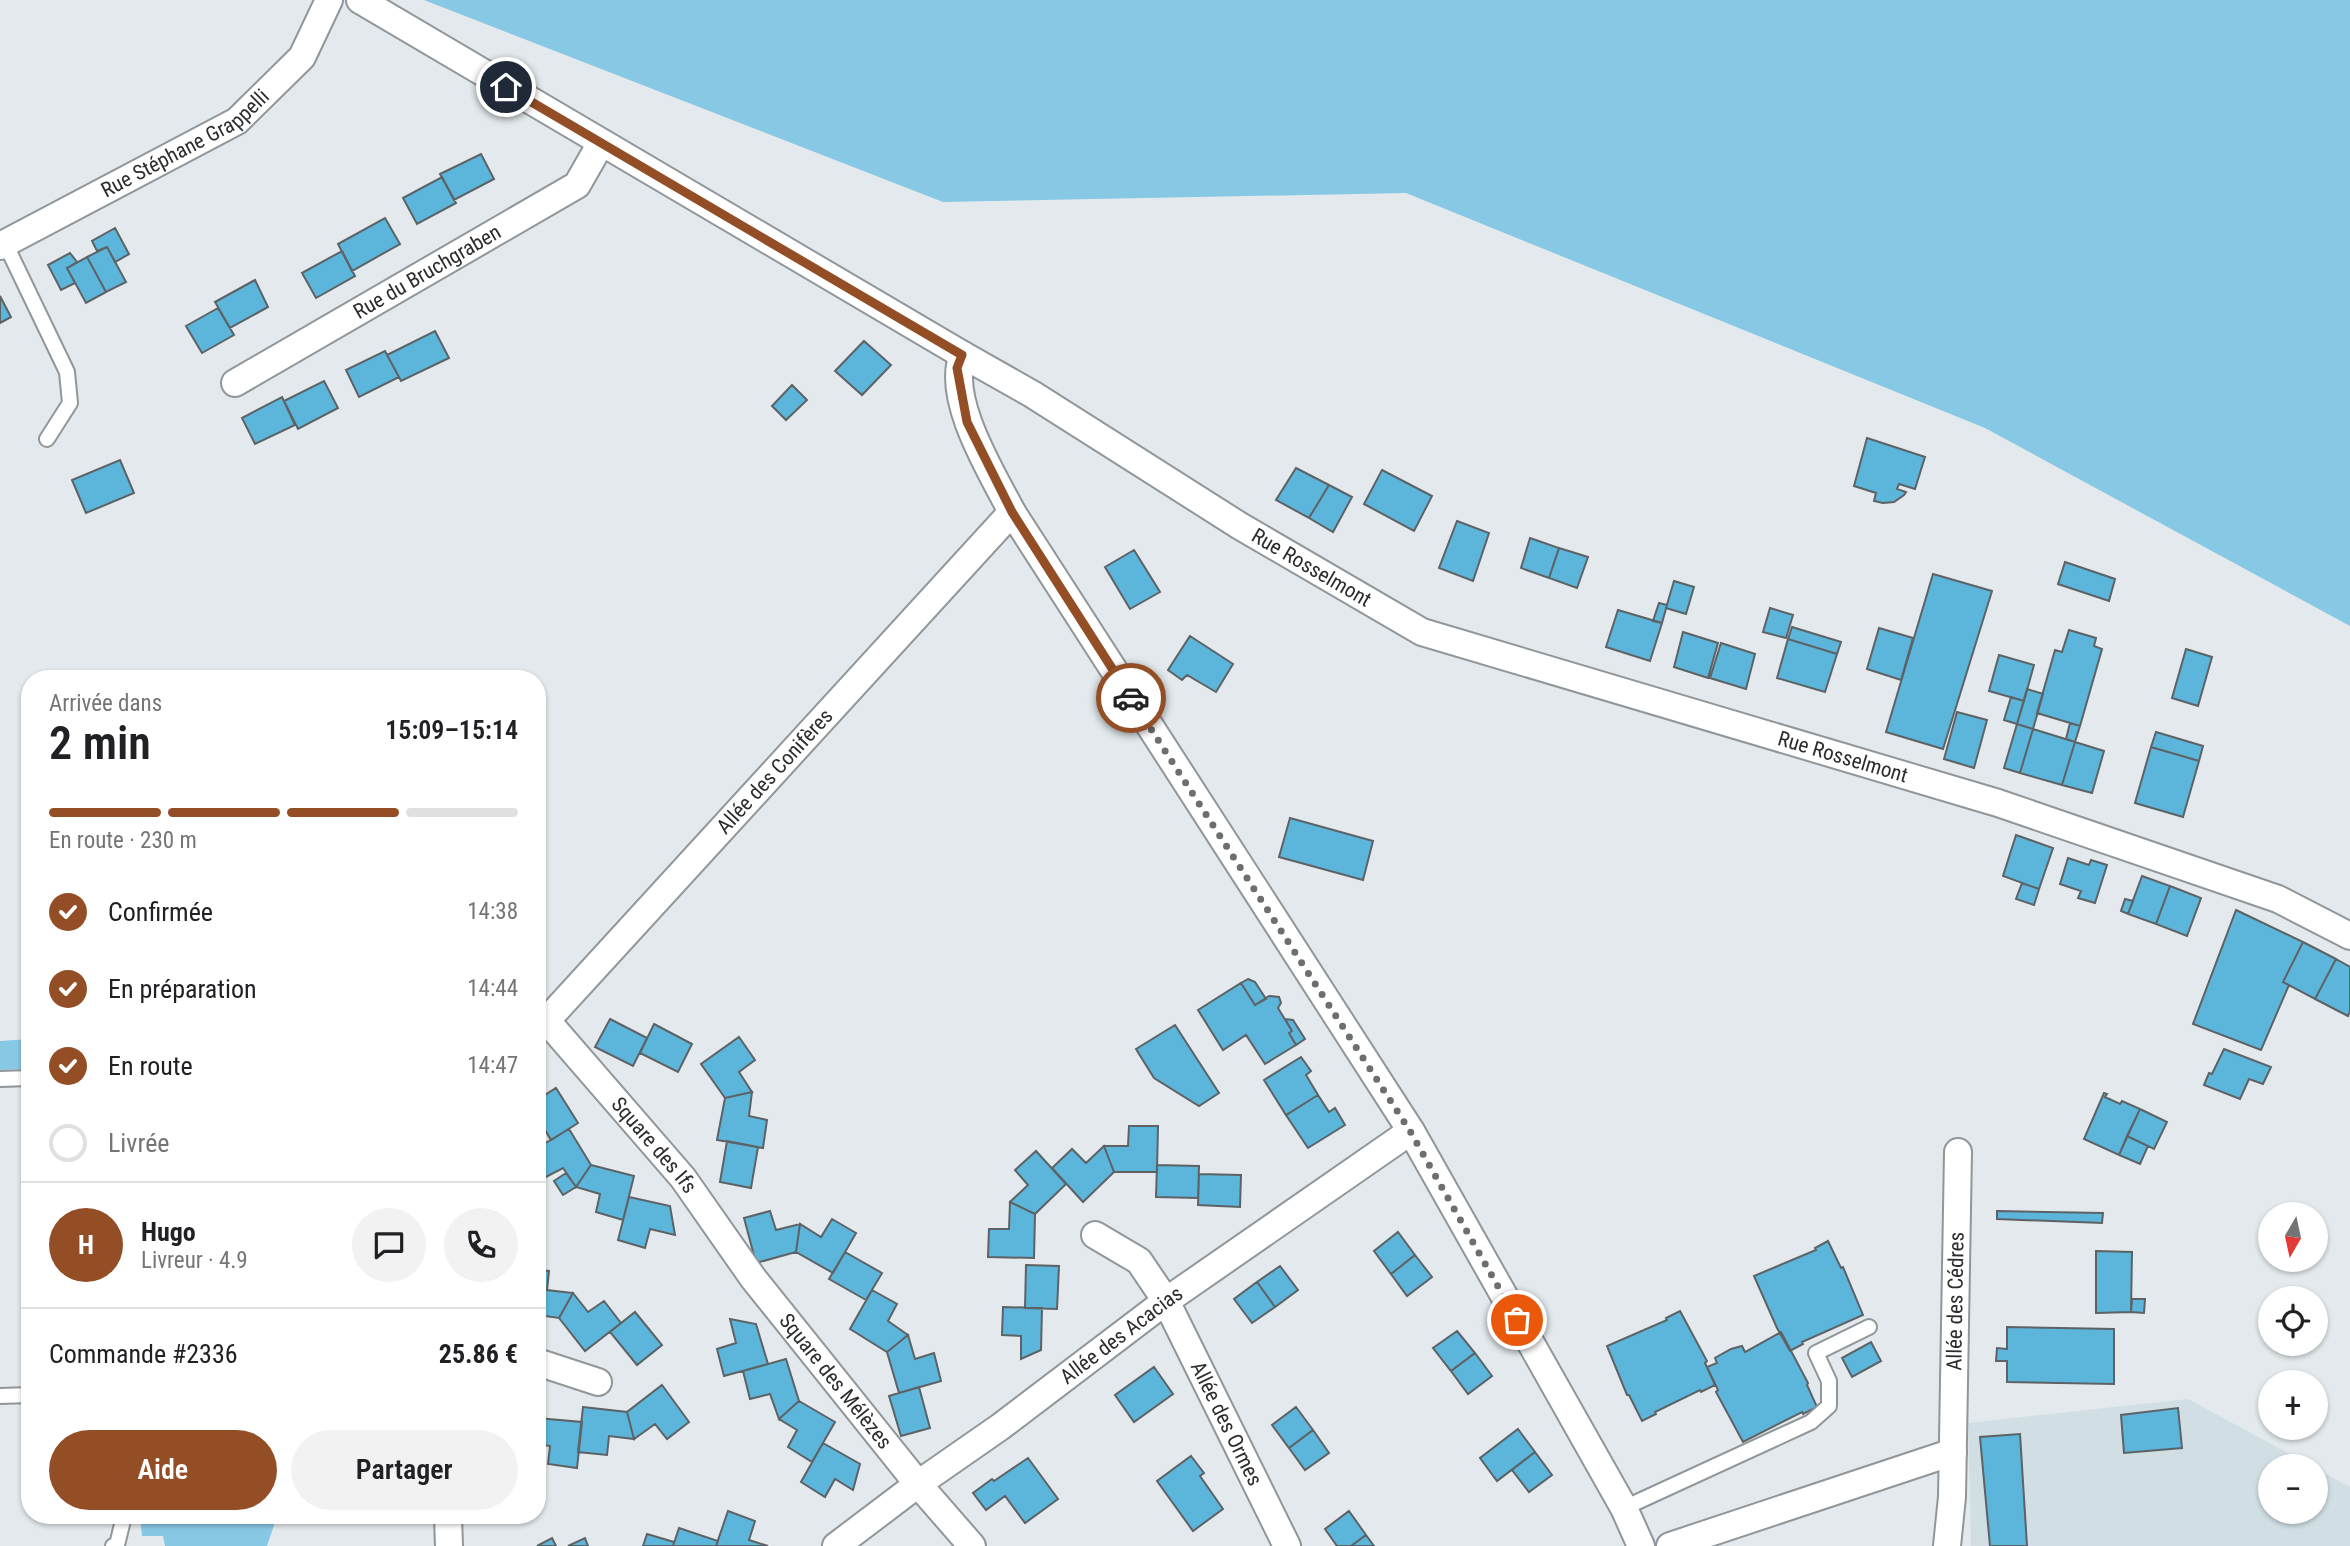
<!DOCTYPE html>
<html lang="fr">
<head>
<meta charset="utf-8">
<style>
	:root { --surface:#fff; --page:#f2f2f2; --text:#202124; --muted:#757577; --line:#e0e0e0; --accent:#944e26 }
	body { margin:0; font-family:"Roboto Condensed",sans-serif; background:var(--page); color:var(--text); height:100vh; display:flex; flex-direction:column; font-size:26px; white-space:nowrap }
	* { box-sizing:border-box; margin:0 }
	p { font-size:23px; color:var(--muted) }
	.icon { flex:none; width:38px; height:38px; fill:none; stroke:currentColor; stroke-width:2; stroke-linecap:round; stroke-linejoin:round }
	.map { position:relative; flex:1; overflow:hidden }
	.side { position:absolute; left:21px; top:670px; width:525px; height:854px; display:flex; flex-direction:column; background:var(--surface); border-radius:28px; box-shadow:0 2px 5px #0004 }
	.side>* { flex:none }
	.needle { width:46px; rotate:189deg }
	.controls { position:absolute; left:2258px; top:1202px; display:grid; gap:14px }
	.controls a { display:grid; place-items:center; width:70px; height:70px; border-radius:50%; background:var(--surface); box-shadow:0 2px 5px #0004; font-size:35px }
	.pin { position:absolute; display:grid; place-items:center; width:60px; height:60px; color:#fff; margin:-30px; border:4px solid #fff; border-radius:50%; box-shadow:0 2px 7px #0007 }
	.courier { position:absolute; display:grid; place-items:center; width:70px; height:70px; margin:-35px; border:5px solid #944e26; border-radius:50%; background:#fff; color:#222; box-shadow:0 2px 9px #0007 }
	.headline em { font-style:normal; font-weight:600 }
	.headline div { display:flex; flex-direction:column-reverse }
	.headline { display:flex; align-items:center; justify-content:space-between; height:119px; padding:0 28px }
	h1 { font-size:46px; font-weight:600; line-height:52px }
	.bar { display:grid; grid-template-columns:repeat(4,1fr); gap:10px 7px; align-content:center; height:84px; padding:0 28px }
	.bar i { height:9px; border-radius:5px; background:var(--line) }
	.bar .on { background:var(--accent) }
	.bar p { grid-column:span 4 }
	.line { display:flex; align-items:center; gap:18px; padding:0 28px; border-top:2px solid var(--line) }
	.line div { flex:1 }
	.round { display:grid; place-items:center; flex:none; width:74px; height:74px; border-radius:37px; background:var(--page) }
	ol { padding:0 28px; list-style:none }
	li { display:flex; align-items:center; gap:21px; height:77px }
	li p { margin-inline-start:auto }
	li .icon { padding:7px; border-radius:50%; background:var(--accent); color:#fff; stroke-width:4 }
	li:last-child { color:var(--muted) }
	li i { width:38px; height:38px; border:4px solid var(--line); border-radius:50% }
	.primary-button { display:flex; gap:14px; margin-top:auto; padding:14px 28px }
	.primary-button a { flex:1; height:80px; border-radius:42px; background:var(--accent); color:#fff; font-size:28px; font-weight:600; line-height:80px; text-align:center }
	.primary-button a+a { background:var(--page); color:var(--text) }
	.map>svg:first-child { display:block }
	.built { fill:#d1dfe5 }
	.green { fill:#87c8e5 }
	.building { fill:#5cb6dc; stroke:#5d6265; stroke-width:2 }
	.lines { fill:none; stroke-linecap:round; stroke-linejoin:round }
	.service-casing { stroke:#909699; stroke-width:18 }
	.minor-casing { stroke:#909699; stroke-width:30 }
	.service { stroke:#fff; stroke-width:14 }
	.minor { stroke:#fff; stroke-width:26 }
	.done { stroke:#6b6f70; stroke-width:7; stroke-dasharray:0 12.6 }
	.route { stroke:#944e26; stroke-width:9 }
	.labels { text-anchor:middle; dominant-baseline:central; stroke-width:7; stroke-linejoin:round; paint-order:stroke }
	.street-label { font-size:21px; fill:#2b2d2e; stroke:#f0f6f9 }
</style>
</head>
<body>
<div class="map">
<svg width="2350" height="1546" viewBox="0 0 2350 1546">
	<rect width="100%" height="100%" fill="#e3e9ec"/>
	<path class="built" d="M2188,1399L2312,1466H2270V1512H2315V1468L2350,1487V1546H1971L1968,1423Z"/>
	<path class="green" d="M424,0H2350V626L1985,428L1406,193L943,202Z
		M30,1039V1069L0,1070V1041Z
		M140,1516H277L267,1546H165L163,1536H142Z"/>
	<path class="building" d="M481,154L494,179L454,200L440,174Z
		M442,177L456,203L417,224L403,198Z
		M385,218L400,244L352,271L338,244Z
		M115,228L129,254L115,262L107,247L97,251L92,241Z
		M107,247L126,282L106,292L87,257Z
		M342,251L355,276L316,298L302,273Z
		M70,253L77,262L67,268L75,283L61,290L48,265Z
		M87,257L106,292L86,303L67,268Z
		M255,280L268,307L230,328L215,302Z
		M0,296L11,317L0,323Z
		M218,308L234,335L202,353L186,326Z
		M435,331L449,358L401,381L387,355Z
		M864,341L891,365L862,395L835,371Z
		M385,351L399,377L359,397L346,370Z
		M324,381L338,408L298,429L284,401Z
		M792,385L807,400L786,420L772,406Z
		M282,397L295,425L255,444L242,418Z
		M1867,438L1925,457L1915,489L1899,484L1897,489L1906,492L1904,495L1894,502L1883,503L1874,501L1876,493L1854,486Z
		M120,460L134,493L86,513L72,480Z
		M1296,468L1329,485L1309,518L1276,500Z
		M1382,470L1432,496L1414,531L1364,504Z
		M1329,485L1352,497L1333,532L1309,518Z
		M1457,521L1489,533L1473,581L1439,568Z
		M1530,538L1559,548L1549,578L1521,568Z
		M1559,548L1588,557L1577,588L1549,578Z
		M1134,550L1160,592L1130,609L1105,567Z
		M2065,562L2115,579L2109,601L2058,584Z
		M1933,574L1992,591L1943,749L1886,732Z
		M1674,581L1694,587L1686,614L1666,608Z
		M1659,603L1667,605L1662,623L1653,621Z
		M1770,608L1793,615L1786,638L1763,632Z
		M1618,610L1662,623L1650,661L1606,647Z
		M1792,627L1841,642L1837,654L1788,639Z
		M1879,628L1913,638L1901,680L1867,669Z
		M2069,630L2096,638L2094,646L2102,649L2080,726L2037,713L2055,650L2062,652Z
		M1683,632L1718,643L1708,678L1674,667Z
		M1190,636L1233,664L1216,692L1187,675L1182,680L1168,670Z
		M1788,639L1837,654L1825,692L1777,678Z
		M1721,643L1755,654L1746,689L1710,678Z
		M2186,649L2212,657L2198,706L2172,698Z
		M1999,655L2034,665L2024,701L1989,691Z
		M2027,689L2043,694L2033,729L2017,724Z
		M2011,697L2024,701L2017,724L2004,720Z
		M1957,712L1987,720L1974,768L1944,759Z
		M2070,723L2080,726L2075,742L2066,739Z
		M2017,724L2033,729L2020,773L2004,768Z
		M2033,729L2075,742L2062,785L2020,773Z
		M2156,732L2203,746L2199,761L2151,747Z
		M2075,742L2104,751L2092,793L2062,785Z
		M2151,747L2199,761L2183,817L2135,803Z
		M1290,818L1373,841L1363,880L1279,857Z
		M2016,835L2053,848L2039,889L2003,876Z
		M2068,858L2089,865L2091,860L2107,865L2095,903L2078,898L2081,891L2060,884Z
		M2142,876L2170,886L2156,924L2128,914Z
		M2022,883L2039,889L2034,905L2016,899Z
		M2170,886L2201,898L2187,936L2156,924Z
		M2125,899L2133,901L2128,914L2121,911Z
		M2236,910L2303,942L2283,982L2289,985L2261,1050L2193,1024Z
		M2303,942L2336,959L2315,999L2283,982Z
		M2336,959L2350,967V1011L2348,1016L2315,999Z
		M1248,979L1255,982L1266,999L1255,1005L1241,983Z
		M1241,983L1255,1005L1269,996L1279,997L1281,1003L1278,1008L1292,1031L1289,1033L1296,1045L1265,1064L1246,1035L1223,1050L1198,1010Z
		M610,1019L647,1038L633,1066L595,1047Z
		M1285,1019L1293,1020L1305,1039L1296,1045L1289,1033L1292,1031Z
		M654,1024L692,1044L678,1072L640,1053Z
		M1175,1025L1219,1093L1199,1106L1154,1078L1136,1049Z
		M739,1037L755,1060L739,1072L752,1092L725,1098L701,1064Z
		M2224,1049L2271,1067L2263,1084L2249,1079L2240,1099L2204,1085L2209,1073L2212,1074Z
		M1301,1057L1311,1071L1306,1075L1318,1095L1286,1115L1264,1080Z
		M556,1088L578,1123L551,1140L537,1117V1100Z
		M752,1092L749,1116L767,1120L763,1148L717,1140L725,1098Z
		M2104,1093L2107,1094L2105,1097L2120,1104L2122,1101L2140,1109L2119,1155L2084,1139Z
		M1318,1095L1329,1112L1335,1108L1345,1125L1308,1148L1286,1115Z
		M2140,1109L2167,1122L2154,1149L2127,1136Z
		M1129,1126H1158L1157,1172H1114L1104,1146H1128Z
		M569,1129L591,1165L576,1187L563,1168L546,1177L537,1164V1148Z
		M2127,1136L2148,1146L2140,1164L2119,1155Z
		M727,1141L758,1147L751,1188L720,1182Z
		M1104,1146L1114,1172L1083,1202L1052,1168L1072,1149L1086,1163Z
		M1036,1151L1066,1184L1035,1214L1010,1202L1028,1185L1015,1170Z
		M591,1165L634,1176L623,1220L596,1212L600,1194L576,1187Z
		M1157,1165L1199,1166L1198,1198L1156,1197Z
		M566,1173L576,1187L563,1195L554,1181Z
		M1199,1174L1241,1175L1240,1207L1198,1205Z
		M629,1197L670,1206L675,1235L650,1229L645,1248L618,1240Z
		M1010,1202L1035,1214L1034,1258L988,1257L989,1229H1009Z
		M770,1211L776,1230L800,1224L796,1252L756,1263L744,1218Z
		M1997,1211L2103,1213L2102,1223L1997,1219Z
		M832,1219L856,1233L833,1273L796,1252L800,1224L821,1237Z
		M1398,1232L1415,1255L1391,1274L1374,1251Z
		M1828,1241L1841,1268L1843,1267L1863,1315L1802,1342L1803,1344L1790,1351L1777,1328L1754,1276L1816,1250L1815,1248Z
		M2096,1251L2132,1252L2131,1312L2096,1313Z
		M845,1252L882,1273L866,1300L829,1279Z
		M1415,1255L1432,1277L1407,1296L1391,1274Z
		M1026,1265L1059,1266L1057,1309L1025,1308Z
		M1280,1266L1298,1290L1275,1307L1257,1282Z
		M537,1270L549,1271L547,1290L573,1293L559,1318L537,1315Z
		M1257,1282L1275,1307L1252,1323L1234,1299Z
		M872,1290L897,1304L888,1321L908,1335L887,1352L850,1329Z
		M573,1293L588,1312L604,1301L621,1323L585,1351L559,1318Z
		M2132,1299H2145L2144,1313L2131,1312Z
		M1003,1307L1042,1308L1041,1350L1021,1359V1336L1002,1335Z
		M1680,1311L1707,1361L1705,1363L1715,1385L1701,1392L1700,1390L1655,1412L1656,1414L1642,1421L1629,1395H1627L1607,1346L1667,1320L1666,1318Z
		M635,1312L662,1345L637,1365L610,1332Z
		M730,1319L756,1324L768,1364L724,1376L717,1349L736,1343Z
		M2007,1327L2114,1329V1384L2007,1382V1361H1996L1997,1348L2007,1349Z
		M1457,1331L1475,1353L1451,1371L1433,1348Z
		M1781,1332L1808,1383L1807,1385L1817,1407L1803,1414L1802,1412L1743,1442L1716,1392L1718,1390L1707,1367L1717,1363L1715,1358L1731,1349L1742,1346L1745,1352Z
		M908,1335L915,1359L934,1353L941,1381L899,1393L887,1352Z
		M1871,1342L1881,1361L1852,1377L1842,1358Z
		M1475,1353L1492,1376L1468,1394L1451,1371Z
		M786,1359L799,1401L779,1419L770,1394L750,1399L743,1371Z
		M1154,1367L1173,1394L1134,1422L1115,1395Z
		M662,1385L689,1422L667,1439L655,1424L634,1439L627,1412Z
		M919,1387L930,1428L901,1436L889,1396Z
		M799,1401L835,1422L812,1462L788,1447L797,1430L779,1419Z
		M583,1407L627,1412L634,1439L609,1436L607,1455L578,1452Z
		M1296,1407L1313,1430L1289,1448L1272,1425Z
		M2178,1408L2182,1448L2124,1453L2121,1415Z
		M537,1418L582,1422L577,1468L548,1464L550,1446L537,1444Z
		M1518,1429L1535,1452L1497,1481L1480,1458Z
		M1313,1430L1329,1453L1305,1470L1289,1448Z
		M2020,1434L2027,1546H1990L1980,1437Z
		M823,1443L860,1464L853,1490L835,1479L825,1497L801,1482Z
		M1535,1452L1552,1475L1529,1492L1512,1470Z
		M1191,1456L1204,1473L1200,1476L1223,1509L1193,1531L1157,1481Z
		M1028,1458L1058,1499L1025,1523L1005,1496L986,1510L973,1493L992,1479L994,1481Z
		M728,1511L755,1521L749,1540L768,1546H716Z
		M1349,1511L1366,1535L1351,1546H1337L1325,1529Z
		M679,1528L718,1541L716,1546H673Z
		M647,1534L674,1542L673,1546H643Z
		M1366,1535L1374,1546H1351Z
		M552,1538L556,1546H537Z
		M585,1538L588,1546H568Z"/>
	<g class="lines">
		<defs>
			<path id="service" d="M5,243L67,372L70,403L47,439
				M0,1079L30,1078
				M0,1396L30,1395
				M1624,1508L1811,1422L1829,1406V1381L1816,1353L1869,1327
				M113,1546L117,1545L124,1516"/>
			<g id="minor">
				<path id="s1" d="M360,0L963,355L1032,394L1240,526L1422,632L1998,803L2278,899L2350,936"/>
				<path id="s2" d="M0,246L237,121L302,57L329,0"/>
				<path d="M963,355C945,398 992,473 1012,512L1411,1131L1624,1508L1641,1546"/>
				<path id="s3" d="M235,383L577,185L601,143"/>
				<path id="s4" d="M547,1021L683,1178L753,1278L918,1484L972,1546"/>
				<path id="s5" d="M537,1031L1012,512"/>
				<path id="s6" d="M1095,1235L1139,1261L1166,1301L1287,1546"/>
				<path d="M537,1362L598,1382"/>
				<path d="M448,1516L449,1546"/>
				<path id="s7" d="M836,1546L918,1484L1000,1427L1166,1301L1411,1131"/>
				<path d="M1670,1546L1953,1452"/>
				<path id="s8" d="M1947,1546L1952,1497L1958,1152"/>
			</g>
		</defs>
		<use href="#service" class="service-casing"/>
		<use href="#minor" class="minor-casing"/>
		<use href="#service" class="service"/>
		<use href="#minor" class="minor"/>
	</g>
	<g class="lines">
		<path class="done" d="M1131,698L1410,1131L1517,1320"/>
		<path class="route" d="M506,87L962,355L957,368L967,422L1012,512L1131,698"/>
	</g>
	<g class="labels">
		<g class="street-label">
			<text stroke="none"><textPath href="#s2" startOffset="212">Rue Stéphane Grappelli</textPath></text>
			<text stroke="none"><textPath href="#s3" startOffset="222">Rue du Bruchgraben</textPath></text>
			<text stroke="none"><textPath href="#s1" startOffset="1108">Rue Rosselmont</textPath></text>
			<text stroke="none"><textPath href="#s1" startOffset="1675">Rue Rosselmont</textPath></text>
			<text stroke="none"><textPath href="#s5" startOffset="352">Allée des Conifères</textPath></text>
			<text stroke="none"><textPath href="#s4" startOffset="164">Square des Ifs</textPath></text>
			<text stroke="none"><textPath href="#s8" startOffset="245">Allée des Cédres</textPath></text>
			<text stroke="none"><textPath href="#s7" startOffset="355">Allée des Acacias</textPath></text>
			<text stroke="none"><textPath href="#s4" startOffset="462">Square des Mélèzes</textPath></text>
			<text stroke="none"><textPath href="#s6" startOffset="236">Allée des Ormes</textPath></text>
		</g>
	</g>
</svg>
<div class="controls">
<a><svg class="needle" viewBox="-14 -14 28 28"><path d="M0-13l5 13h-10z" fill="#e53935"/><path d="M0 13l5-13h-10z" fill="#757577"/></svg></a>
<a><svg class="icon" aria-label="locate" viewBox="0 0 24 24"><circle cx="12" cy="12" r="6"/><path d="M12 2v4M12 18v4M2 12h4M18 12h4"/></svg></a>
<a>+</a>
<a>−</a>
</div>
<div class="pin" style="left:1517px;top:1320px;background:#ea580c"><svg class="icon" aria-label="bag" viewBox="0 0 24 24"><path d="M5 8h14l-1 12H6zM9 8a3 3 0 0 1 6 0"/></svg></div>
<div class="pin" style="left:506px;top:87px;background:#1f2937"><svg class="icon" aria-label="home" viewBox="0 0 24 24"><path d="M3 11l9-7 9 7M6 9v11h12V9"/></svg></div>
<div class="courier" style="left:1131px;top:698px"><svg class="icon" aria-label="car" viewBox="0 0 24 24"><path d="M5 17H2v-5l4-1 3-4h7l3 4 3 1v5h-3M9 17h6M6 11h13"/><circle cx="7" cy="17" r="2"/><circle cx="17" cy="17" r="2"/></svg></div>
<section class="side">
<div class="headline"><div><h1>2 min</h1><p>Arrivée dans</p></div><em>15:09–15:14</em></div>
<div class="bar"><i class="on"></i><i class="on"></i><i class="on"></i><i></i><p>En route · 230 m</p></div>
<ol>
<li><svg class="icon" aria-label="check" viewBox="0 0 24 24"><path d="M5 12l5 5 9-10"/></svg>Confirmée<p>14:38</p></li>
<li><svg class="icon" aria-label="check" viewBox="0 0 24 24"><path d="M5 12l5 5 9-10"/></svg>En préparation<p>14:44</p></li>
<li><svg class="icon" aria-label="check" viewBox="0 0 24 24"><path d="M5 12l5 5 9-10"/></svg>En route<p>14:47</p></li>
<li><i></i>Livrée</li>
</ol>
<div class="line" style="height:126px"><b class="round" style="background:var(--accent);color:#fff">H</b><div><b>Hugo</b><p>Livreur · 4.9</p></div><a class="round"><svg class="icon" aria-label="chat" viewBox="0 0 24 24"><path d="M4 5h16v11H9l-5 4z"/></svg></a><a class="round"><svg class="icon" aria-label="phone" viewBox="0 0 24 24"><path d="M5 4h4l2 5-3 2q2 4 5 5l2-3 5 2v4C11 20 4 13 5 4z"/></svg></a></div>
<div class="line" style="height:91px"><div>Commande #2336</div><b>25.86 €</b></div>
<div class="primary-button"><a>Aide</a><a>Partager</a></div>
</section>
</div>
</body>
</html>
